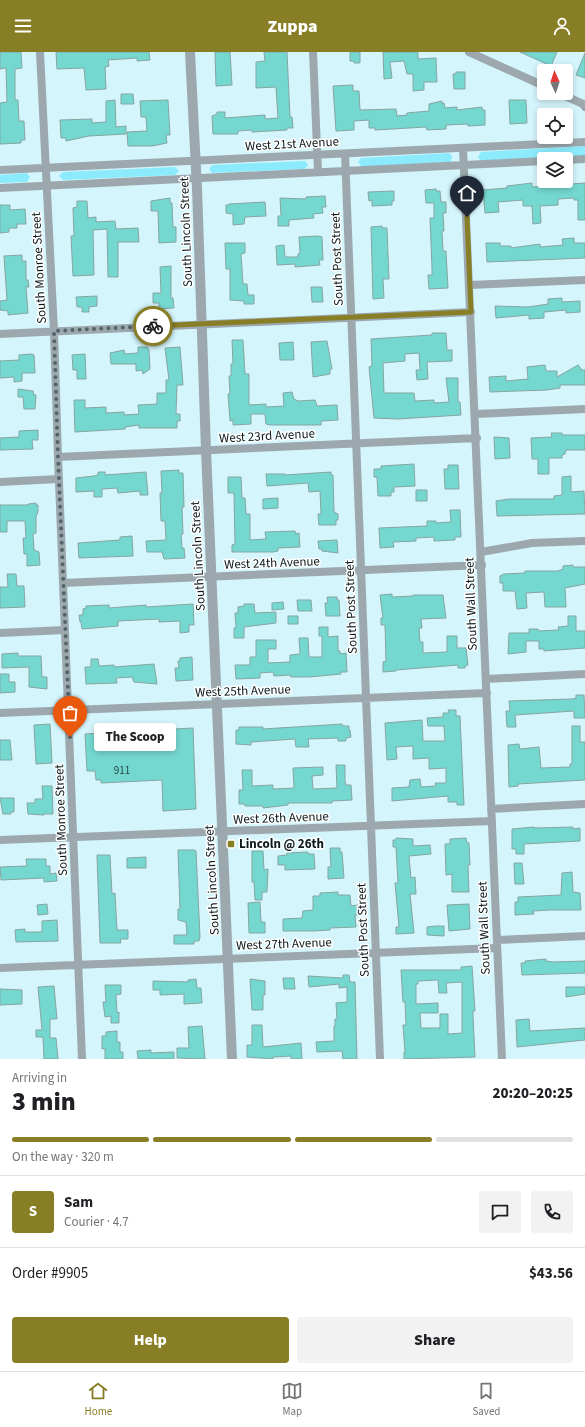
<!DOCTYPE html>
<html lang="en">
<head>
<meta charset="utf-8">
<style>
	:root { --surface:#fff; --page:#f2f2f2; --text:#202124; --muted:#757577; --line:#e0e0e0; --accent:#887e25 }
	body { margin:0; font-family:"Source Sans 3",sans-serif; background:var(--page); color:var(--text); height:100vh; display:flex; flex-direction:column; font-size:15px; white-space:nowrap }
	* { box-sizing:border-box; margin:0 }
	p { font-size:13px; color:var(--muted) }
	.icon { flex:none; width:22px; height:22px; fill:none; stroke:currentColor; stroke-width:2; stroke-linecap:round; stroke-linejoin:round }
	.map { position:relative; height:1007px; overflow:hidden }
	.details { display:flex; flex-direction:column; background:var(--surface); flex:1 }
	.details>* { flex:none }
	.needle { width:26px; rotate:357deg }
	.buttons { position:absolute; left:537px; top:12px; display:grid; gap:8px }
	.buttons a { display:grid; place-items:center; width:36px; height:36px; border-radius:4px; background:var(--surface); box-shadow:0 2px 6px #0003; font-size:20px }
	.pin { position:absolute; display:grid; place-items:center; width:34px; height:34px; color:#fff; margin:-41px -17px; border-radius:50% 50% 50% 0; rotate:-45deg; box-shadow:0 0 4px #0007 }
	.pin .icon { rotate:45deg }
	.courier { position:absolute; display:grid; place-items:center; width:40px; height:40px; margin:-20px; border:3px solid #887e25; border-radius:50%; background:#fff; color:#222; box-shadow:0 1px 5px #0007 }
	.bubble { position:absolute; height:28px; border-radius:4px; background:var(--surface); box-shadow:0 2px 6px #0003; font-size:13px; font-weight:800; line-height:28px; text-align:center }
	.summary em { font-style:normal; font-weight:800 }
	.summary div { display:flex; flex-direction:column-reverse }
	.summary { display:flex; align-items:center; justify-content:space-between; height:68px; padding:0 12px }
	h1 { font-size:26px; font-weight:800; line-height:30px }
	.bar { display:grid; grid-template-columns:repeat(4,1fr); gap:6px 4px; align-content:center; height:48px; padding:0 12px }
	.bar i { height:5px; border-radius:3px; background:var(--line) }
	.bar .active { background:var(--accent) }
	.bar p { grid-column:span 4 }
	.line { display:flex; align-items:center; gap:10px; padding:0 12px; border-top:1px solid var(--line) }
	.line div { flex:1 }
	.round { display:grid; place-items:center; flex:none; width:42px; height:42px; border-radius:4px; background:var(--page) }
	.button { display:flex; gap:8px; margin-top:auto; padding:8px 12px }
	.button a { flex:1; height:46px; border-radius:4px; background:var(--accent); color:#fff; font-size:16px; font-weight:800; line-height:46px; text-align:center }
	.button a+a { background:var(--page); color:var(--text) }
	header { display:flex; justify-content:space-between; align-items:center; height:52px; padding:0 12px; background:var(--accent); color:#fff; font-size:18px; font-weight:800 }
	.tabs { display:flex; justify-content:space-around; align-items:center; height:56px; border-top:1px solid var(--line); background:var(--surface); font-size:11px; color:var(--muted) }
	.tabs a { display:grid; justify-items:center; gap:2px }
	.tabs .active { color:var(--accent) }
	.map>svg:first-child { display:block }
	.green { fill:#8bebfc }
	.building { fill:#75d8d0; stroke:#85a5a1; fill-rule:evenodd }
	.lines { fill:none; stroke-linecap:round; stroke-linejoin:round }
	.minor { stroke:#9ca8ae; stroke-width:8 }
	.tertiary { stroke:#9ca8ae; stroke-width:10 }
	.done { stroke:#526569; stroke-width:4; stroke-dasharray:0 7.2 }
	.route { stroke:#887e25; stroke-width:5 }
	.poi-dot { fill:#887e25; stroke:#fff; stroke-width:1.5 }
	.labels { text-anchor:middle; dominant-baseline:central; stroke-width:3; stroke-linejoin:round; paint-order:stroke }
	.number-label { font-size:11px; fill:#264848 }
	.street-label { font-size:13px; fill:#0c181a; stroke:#fff }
	.poi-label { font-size:13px; font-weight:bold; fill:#0c181a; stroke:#fff; text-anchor:start }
</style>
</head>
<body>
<header><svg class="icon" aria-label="menu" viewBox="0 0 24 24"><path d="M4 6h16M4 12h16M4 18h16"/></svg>Zuppa<svg class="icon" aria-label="person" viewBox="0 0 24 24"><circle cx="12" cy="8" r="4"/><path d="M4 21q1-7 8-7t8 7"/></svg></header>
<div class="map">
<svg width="585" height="1007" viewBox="0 0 585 1007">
	<rect width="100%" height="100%" fill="#d4f5fb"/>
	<path class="green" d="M585,94V104L481,109L478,105L481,100Z
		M449,101L452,104L451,110L362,115L358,110L361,106Z
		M305,109L308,113L305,117L212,121L209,117L212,113Z
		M175,115L179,119L175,123L63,128L59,124L63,120Z
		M27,121L30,125L27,130L0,131V123Z"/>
	<path class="building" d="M0,0H21L22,16L15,17V48H18L19,69H24L25,88H21V91L0,92V51L7,50L6,16L0,17Z
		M56,0H149L150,8L137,9V6L108,8L109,14L105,15L106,37L86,38L84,16L57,17Z
		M215,0H230L232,33L216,34Z
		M264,0H287L290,65H292L293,76H287V78L252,80L251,78L238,79V82H213L212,64L217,62V60H225V66L265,63V67L278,66L276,35L256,36V10L265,9Z
		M350,0H360V11H354V9H350Z
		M383,0H418V7L436,6L437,30H424V38L413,39V22H407L404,9L390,10L392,26L384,27Z
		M520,0H557L551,14Z
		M585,1V26L576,23Z
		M456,20H465V37H454L453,22H456Z
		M353,33V39H359L360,58L396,57L397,64L407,63V61L429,59V52L442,49V52L444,51L445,56L457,55V58L482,55V58H485V73L468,74V72L446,73V77L427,78L426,75L375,78V76H369V68L354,69V78L336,79L333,34Z
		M121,42H133L134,52H121Z
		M115,48L116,75L126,74V82L89,84L66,89V86H61L60,68L92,67V71L106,70V49Z
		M168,48L170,83H166L167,91L152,94H128L127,80L147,79L146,65H141L140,49Z
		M509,48H526L527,71L510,72Z
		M557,129V133L585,131V168H578V148H574V146L558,147V153L540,154L541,171L533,172L532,154H523V148L498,150L499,160L485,161L483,138L507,136V134L532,131V135L546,134L545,130Z
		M436,137V139H440L441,150H446V161H443L444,179H442L443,199H446L448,236L429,237L428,223H432V216L430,166H434V151H426L425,138Z
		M394,139V149H392V153L372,154V148L369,149L368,140Z
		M325,144L326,155H322L323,161L313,162L314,166L289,168V174H278V164H281L280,146L306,147V145Z
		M170,146V151H172L173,175H176V190L159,191L158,159H151V149Z
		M77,149H87L88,166L96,165V170L115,169L116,177L138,176L139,190H118V225H108L107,177L93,178L94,223L73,224L71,184H74L73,156L77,155Z
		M265,150L266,164L245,165L244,172L233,173V162L226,161V153H229V152Z
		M0,153H10V158L25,157L26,172H17V176H11L9,177V180L0,181Z
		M382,174V176H387L389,227H383L384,246L373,247L371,175Z
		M318,184L322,185L323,208H319L320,213L295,215V212L277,213L276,194L284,193L285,205H298V202L300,201L299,185Z
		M574,186V191H585V206L487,210L486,191H500V194H511V196L540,192V195L563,193L562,187Z
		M225,191H245V201L241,202L243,232H247L248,243H254V252H244V249L230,248V217H226Z
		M22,203V209H26V228H28L29,235H26L28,261L8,263V259L0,258V249L7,248L4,204Z
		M171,214V246H173L174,256L159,257V251H153V241H161L160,215Z
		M311,235H322L323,250H312Z
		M97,244V254L89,255V260H82V255H77L76,245Z
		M562,246V250L580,249V260L566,261V258L544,260V266L529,267V263L496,266L495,254L528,255L548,252V247Z
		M432,281H446L447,298H452V309L427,310L428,327L417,328L416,318H420L419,301L405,302V309L383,311L384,341H414L415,349L434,348V351L449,350L446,326H458V350H460L461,363L398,367L374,366L369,315L372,314L371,287L432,283Z
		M232,288H243L245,322H249V353L266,352V355L284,354L283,341L292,340L294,347L298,349L315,348L317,354L337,353L338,368L321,369V373H270L266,372L265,362H251V372L233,373V368L230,369L228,342H230L229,324H231V312H233Z
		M327,289L332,317H330V322L313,325L311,290Z
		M293,290L294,308H280L279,291Z
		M138,295H147L149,298L150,317L143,322L142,318L136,319V312H111L110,301L124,298L125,302L138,301Z
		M180,295L183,333H177L176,362H180V369H177V376H139V373L125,375V377L75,380L74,348H85V356L106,355V361L124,360V363L139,362L138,353L157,352V341H166V328H169L165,296Z
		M32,302L34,303L35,321H22V329L14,330V325L0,326V309L19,308V303Z
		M85,302L86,327H77V318H73L72,303Z
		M545,313L546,319H557V325L578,313L582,318H585V333H560V336L547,338L490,340L489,325L506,324V329L528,327L527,315Z
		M18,337L33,339L34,343H36L35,357H24L23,345H18Z
		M38,378V388H32L33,397L0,398V386L19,385V379Z
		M551,381H562V383H585V398H566L565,402L562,403V406H549V422H538V407H532L531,386L552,385Z
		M494,385L509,386L510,406L495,407Z
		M414,412L415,434L394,435V440H391V444H378L377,425H374V417H381V414Z
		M448,413H458L459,437H445L444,417H448Z
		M179,418V421H183L184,455H182L183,482H181L182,496H184L185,506L164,507L162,500H147L146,489L166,488L165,469H161L160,441H162L161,419Z
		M98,420H105V423L146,420L148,443H140V439L118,441L117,436L102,437V445H94V439L76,440V426L94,424L98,423Z
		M331,420V423H333L334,460L338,462V468H336V473H319L318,462H321L320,439L309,440L308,431L267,434L266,422H285V423Z
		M571,424V440L584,439L585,462L497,464L496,449L509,447H554V444L562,443V425Z
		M228,425H241L242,446H245L246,462H250V488L266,487L265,480L295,479L296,482L299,481L300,495L278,496V499L273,500H232V493L235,492L234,441H228Z
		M416,438H427V449H416Z
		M278,446V456L263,457V447Z
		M36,451V453H38V460L36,465V481L33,482L34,498L39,500L40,513L27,514V502H24L23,486H26L25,469H7V480H0V453H28V452Z
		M450,458H460L461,485H455V488L434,489V485L416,486V489L393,490L394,495L380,496L379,476L427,474V469H436V471L451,470Z
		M132,484L133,504L79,506L78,491L120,488V485Z
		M337,488L338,501L322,499V497H319L318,489Z
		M573,513V515H585V532L565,536L566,555H545L544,540L526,541L527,556L517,557L515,539H503V531H500V524L504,522L525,521V519H558L563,517V514Z
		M7,522H16L17,534H24L25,555L0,556V535H8Z
		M392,542V545L413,544V543H443L446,566L421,567L422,576H419L420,590H423V601L447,600V584H457V596H466L468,613L465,614V616H458V613L396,618V619L383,620V610L386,609L385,573H381V566H383L380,543Z
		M327,545H337V548H339L340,564H326L325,551H328Z
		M297,548H311L312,559H298Z
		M283,550L284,557L272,558V551Z
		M193,552L194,573H189V580L180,581V569L159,570V567L118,569V574L82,577L81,570H80L79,563H83V557L86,556V554L109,553V556L146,553V555Z
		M244,552H254L255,561L276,560V571L244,575V586H234V576H236L235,561H238V555L244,554Z
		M288,564H298V572H288Z
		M568,564H576V579H585V596L544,599V597H539V589H526V600L508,602L509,581H529V577H538L539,579L559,578L558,575L568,574Z
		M319,575H328V585L338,584V599H340V602L346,601L347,620H341V622L310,625H291L290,623L274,624L273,620L260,621V626L236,627L235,613H250V605H256V588H276V597H268V611L290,610V603L300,602L299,586H308L309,605H322V584H319Z
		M18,601V604H41L42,625H47V637L29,635V615L2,616V602Z
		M192,605L193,628L176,629L175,616H179L178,609H180V606Z
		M91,607H98L99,614L114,613V615L154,612L157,632L134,630L132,625L116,626L117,631L86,632L85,615H91Z
		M0,622H9V630H15V640L0,641Z
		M576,643H584L585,666H574V659L515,663L516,675H507L506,659H510L509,649L572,647L576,646Z
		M448,658H456V664H460L464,753H457V750H448V744L392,749V736L409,735L410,728L420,727L421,735L436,734L435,731H446V716L429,717V706L413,707V694L396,695L397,707L387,708L385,671L422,668L423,689H445L444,674H428L427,666L443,665V661H449Z
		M50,672L52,711L36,712L34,673Z
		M342,672L343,674H349V678H350L351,685L346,686V689H338V686L308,687L309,695H296L295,687L251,690V693L236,692V678H239V675H263V677Z
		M572,674H580V690H585V728L518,732V734L509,735L508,693L519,692L520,697L539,695L541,716L570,715V712H572Z
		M193,676L196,757L163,759L162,728L101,731V728H96L95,719H87L85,682Z
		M0,688H10L12,708H0Z
		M336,713H345V729L346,733H351L352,748L332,749V751H288V753L263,756V754H245V752H239V738H243L242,718H252V734L273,733V737L294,736L293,716L323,715V723L312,724L313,737L337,736Z
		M42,734H52L53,762H44V763L28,762L27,751H35V747H43Z
		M0,746H14V760H11V762H3Z
		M534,775V776L573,775V777L580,776V789L524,792V802H516V797H512V777Z
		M396,786L413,787V794L430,793L431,802L409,804L411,826L415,825L416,842H410L414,881L396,882V875H399L395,831H398L396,795H393V788H396Z
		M466,786L467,791H469L470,813H468L469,840H452V822L446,823L445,792H450V787Z
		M330,796H340V800H342L344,826L328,827V815H331Z
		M178,798H194L196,799L200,885L199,889H194V892H174V883H187L186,870L178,868V857H180Z
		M252,799H263L264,818L268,817L267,840H262V848H255L254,830H252Z
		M308,800V802H314L315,817L285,818V813H278V804L287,803V801Z
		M97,803H110L112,842L115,841L117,878H128V887H120L121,891H100Z
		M146,805V816H127V806Z
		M26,807H46V814H50V822L56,821L57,829L44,830V826L1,828L0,815L27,814Z
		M514,811H522L524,832H515Z
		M572,820L573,840L580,841L581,858H550L533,859L534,862L515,863V850H518V845L561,843L562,821Z
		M338,840V843H350L351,854L358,853V863H355L356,875L330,876V878L314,879H283V867L302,866L303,859L313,858V844H320V841Z
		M260,850L261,870H265V881H249L248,851Z
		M47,852L48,862L38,863L37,853Z
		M469,852L470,877L449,879L447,853Z
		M57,868L58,889L16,890L15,878L25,877V880H42V869Z
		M436,874H444V884L427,883V875Z
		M546,907V909L553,910L585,909V921L522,923L521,911H525V909Z
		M472,914L475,959H473V965L475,1005L404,1007V1000H405L403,973H406L405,950H403L401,918H461V915ZM438,928L439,941H447L446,931L462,930V981L448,982V962H440V976H421L420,961H438V951L416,952V932H418V929Z
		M343,923H349L350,930H355L357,1007H343L342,999L317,1000L316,990L334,989V974H335V967H337L336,951L347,950V935L339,936V932L309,935L308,924L343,926Z
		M283,926H294L295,937H284Z
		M196,927L197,936H201L202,951L184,952V942L160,943V938H153V929L188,930V928Z
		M250,927L265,929V943H263V958H252Z
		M105,933H121V942L116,943L117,961L119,960V971H111V964L105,965L103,950H106Z
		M54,934L57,967H50V986H56L58,1007H44L43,985H36V978H42L38,935Z
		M566,935H585V942L566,945Z
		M0,937L22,938V952L0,953Z
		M529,967L530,979L585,976V988L517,995L516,968Z
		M252,973H262L263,995L301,991L302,1007H291V1004L273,1005V1007L247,1005V993H252Z
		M202,974L205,1007L177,1006V996H189L188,975Z
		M117,979V990H120V1000H123V1007H105V996L102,997V984H106V980Z
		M151,998V1001L174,1000V1007H138L137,999Z"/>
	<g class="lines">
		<path class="minor" d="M40,0L54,279L58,405L82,1007
			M313,0L318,120
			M469,0L544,34
			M559,41L583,52L585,55
			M463,96L502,1007
			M345,102L380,1007
			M566,108L585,107
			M0,118L585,90
			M0,136L544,109
			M470,233L585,228
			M0,282L471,260
			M476,362L585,357
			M58,405L477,386
			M0,430L59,427
			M481,500L532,491L585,489
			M63,531L482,513
			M0,581L65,578
			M486,627L585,622
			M0,661L487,641
			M491,757L585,752
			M0,788L492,769
			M497,888L585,884
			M0,916L497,896"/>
		<path class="tertiary" d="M190,0L197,136L206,398L232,1007"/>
	</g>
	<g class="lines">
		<path class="done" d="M70,685L58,405L54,279L153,274"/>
		<path class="route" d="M153,274L471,260L467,165"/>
	</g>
	<rect class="poi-dot" x="227" y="788" width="8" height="8" rx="2"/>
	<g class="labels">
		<g class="number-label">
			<text x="122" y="718">911</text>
		</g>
		<g class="street-label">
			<text transform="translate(292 92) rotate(-3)">West 21st Avenue</text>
			<text transform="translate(186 180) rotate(-92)">South Lincoln Street</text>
			<text transform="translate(337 207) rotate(-92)">South Post Street</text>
			<text transform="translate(39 216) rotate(-93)">South Monroe Street</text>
			<text transform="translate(267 384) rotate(-3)">West 23rd Avenue</text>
			<text transform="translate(198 504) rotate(-93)">South Lincoln Street</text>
			<text transform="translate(272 511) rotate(-2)">West 24th Avenue</text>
			<text transform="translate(471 552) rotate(-92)">South Wall Street</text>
			<text transform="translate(351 555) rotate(-92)">South Post Street</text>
			<text transform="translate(243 639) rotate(-2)">West 25th Avenue</text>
			<text transform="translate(281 766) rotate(-2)">West 26th Avenue</text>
			<text transform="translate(61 768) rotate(-92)">South Monroe Street</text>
			<text transform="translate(212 828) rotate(-93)">South Lincoln Street</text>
			<text transform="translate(484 876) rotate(-92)">South Wall Street</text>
			<text transform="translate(363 878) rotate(-92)">South Post Street</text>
			<text transform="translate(284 892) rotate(-2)">West 27th Avenue</text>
		</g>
		<g class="poi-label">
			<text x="239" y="792">Lincoln @ 26th</text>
		</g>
	</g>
</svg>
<div class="buttons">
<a><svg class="needle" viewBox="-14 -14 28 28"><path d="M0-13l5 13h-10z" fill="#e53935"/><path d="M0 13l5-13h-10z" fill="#757577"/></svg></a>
<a><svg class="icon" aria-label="locate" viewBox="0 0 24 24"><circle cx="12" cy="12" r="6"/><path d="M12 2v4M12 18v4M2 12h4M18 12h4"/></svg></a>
<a><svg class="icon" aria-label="layers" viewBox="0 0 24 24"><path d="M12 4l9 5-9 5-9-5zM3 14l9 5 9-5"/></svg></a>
</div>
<div class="pin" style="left:70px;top:685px;background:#ea580c"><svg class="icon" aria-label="bag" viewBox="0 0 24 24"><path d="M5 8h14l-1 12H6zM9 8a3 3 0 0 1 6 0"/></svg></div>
<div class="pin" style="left:467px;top:165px;background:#1f2937"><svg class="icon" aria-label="home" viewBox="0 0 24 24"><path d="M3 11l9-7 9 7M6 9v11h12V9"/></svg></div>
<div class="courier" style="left:153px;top:274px"><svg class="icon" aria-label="bike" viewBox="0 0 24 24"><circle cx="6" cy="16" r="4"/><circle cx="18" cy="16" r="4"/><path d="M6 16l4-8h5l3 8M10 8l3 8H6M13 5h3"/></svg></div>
<div class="bubble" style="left:94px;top:671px;width:82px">The Scoop</div>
</div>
<section class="details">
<div class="summary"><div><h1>3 min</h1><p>Arriving in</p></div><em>20:20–20:25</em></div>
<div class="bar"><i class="active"></i><i class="active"></i><i class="active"></i><i></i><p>On the way · 320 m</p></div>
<div class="line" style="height:72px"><b class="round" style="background:var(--accent);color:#fff">S</b><div><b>Sam</b><p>Courier · 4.7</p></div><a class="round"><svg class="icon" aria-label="chat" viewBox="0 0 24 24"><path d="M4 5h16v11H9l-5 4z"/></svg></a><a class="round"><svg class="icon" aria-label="phone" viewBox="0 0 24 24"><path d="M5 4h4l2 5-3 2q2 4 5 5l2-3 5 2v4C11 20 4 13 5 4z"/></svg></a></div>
<div class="line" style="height:52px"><div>Order #9905</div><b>$43.56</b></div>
<div class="button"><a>Help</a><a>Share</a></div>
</section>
<nav class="tabs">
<a class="active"><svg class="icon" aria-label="home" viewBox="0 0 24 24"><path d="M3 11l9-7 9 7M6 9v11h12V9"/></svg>Home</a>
<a><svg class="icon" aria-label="map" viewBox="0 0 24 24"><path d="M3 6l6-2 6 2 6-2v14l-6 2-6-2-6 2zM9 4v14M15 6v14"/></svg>Map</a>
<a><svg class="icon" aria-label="saved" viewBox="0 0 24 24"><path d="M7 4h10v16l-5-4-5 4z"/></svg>Saved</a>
</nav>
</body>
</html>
